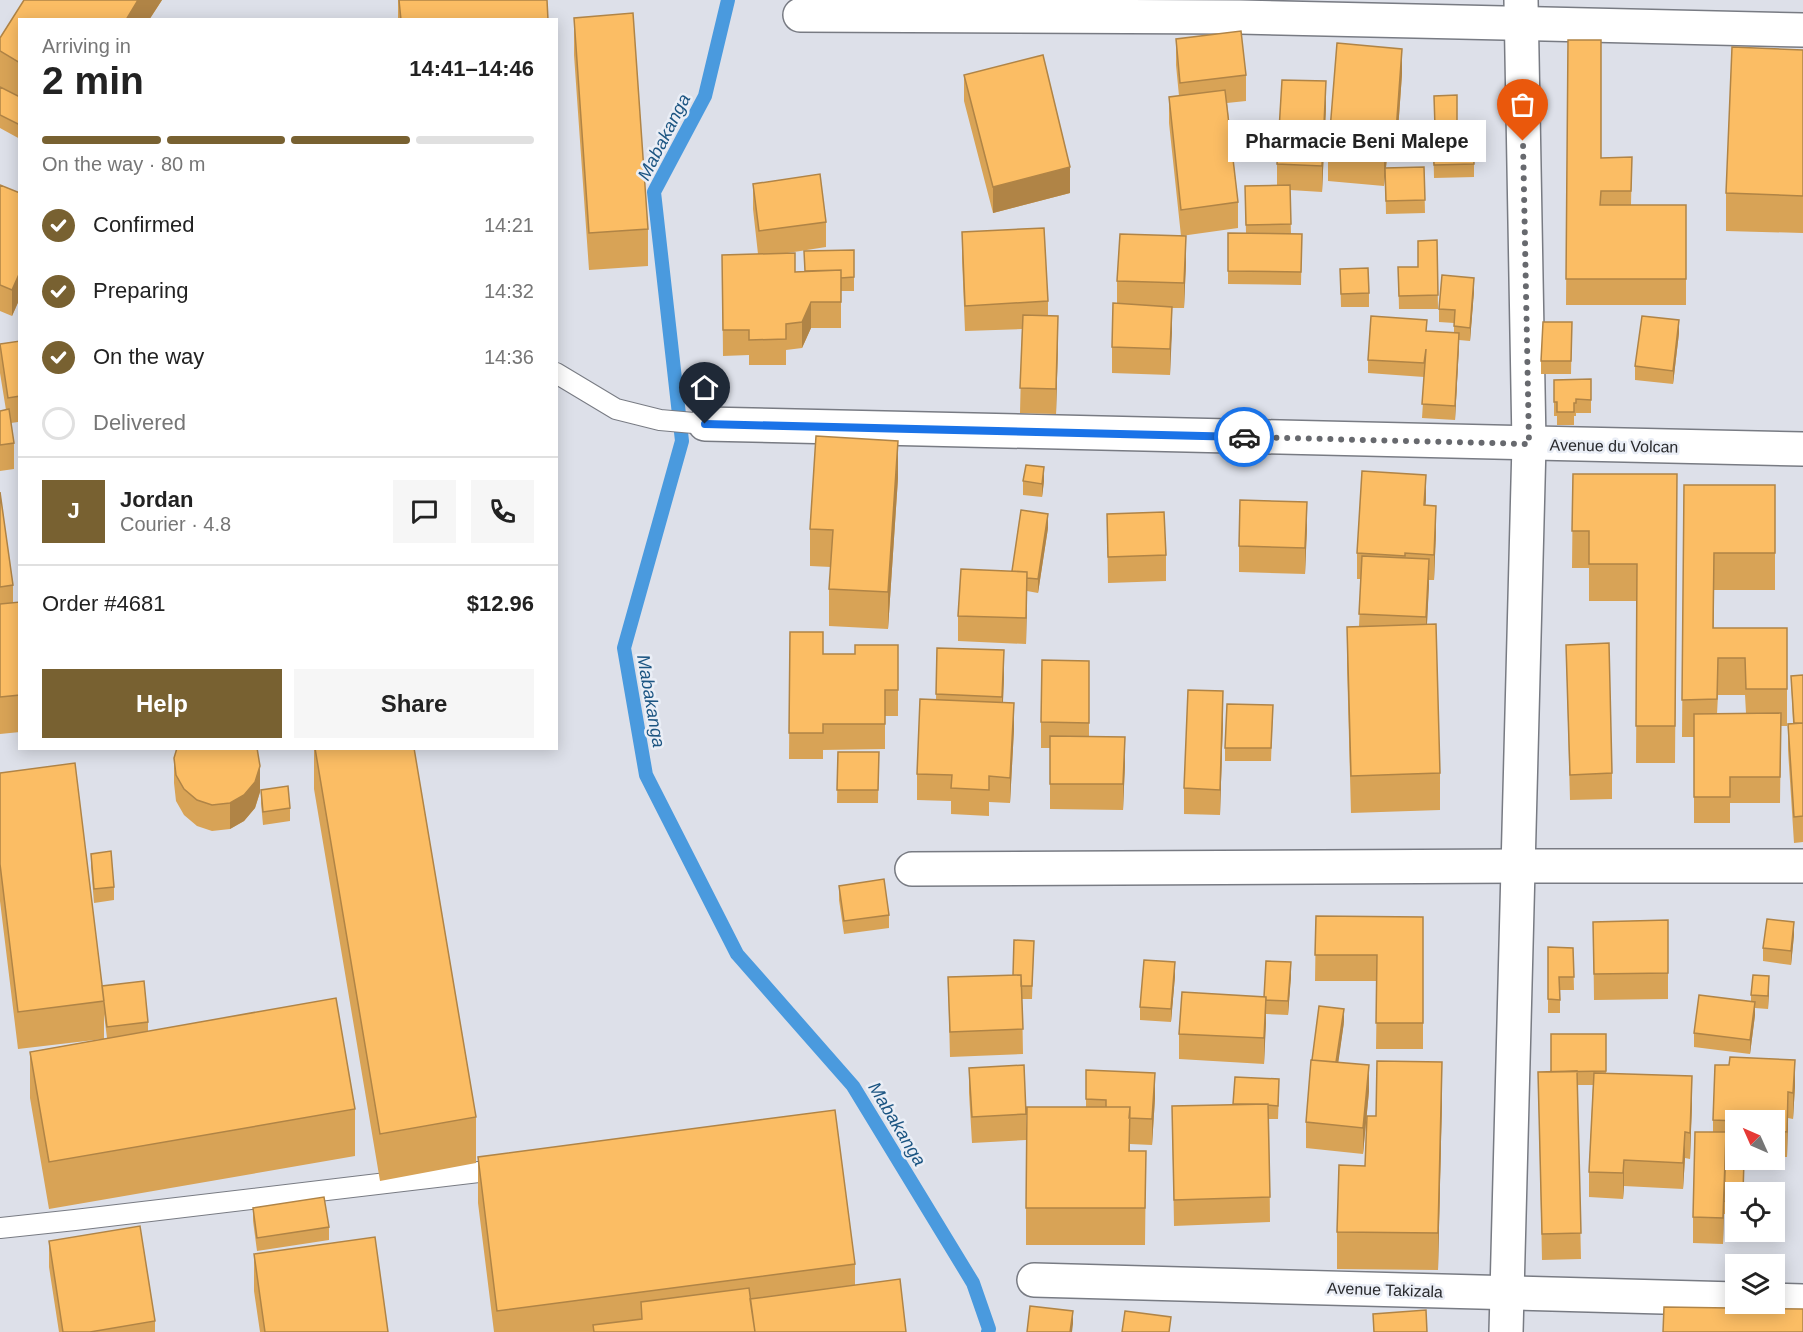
<!DOCTYPE html>
<html lang="en">
<head>
<meta charset="utf-8">
<style>
	:root { --surface:#fff; --page:#f6f6f6; --text:#222; --muted:#767676; --line:#e0e0e0; --accent:#786131 }
	body { margin:0; font-family:Arial,sans-serif; background:var(--page); color:var(--text); height:100vh; display:flex; flex-direction:column; font-size:22px; white-space:nowrap }
	* { box-sizing:border-box; margin:0 }
	p { font-size:20px; color:var(--muted) }
	.icon { flex:none; width:33px; height:33px; fill:none; stroke:currentColor; stroke-width:2; stroke-linecap:round; stroke-linejoin:round }
	.map { position:relative; flex:1; overflow:hidden }
	.side { position:absolute; left:18px; top:18px; width:540px; height:732px; display:flex; flex-direction:column; background:var(--surface); border-radius:0px; box-shadow:0 3px 15px #0003 }
	.side>* { flex:none }
	.needle { width:39px; rotate:315deg }
	.tools { position:absolute; left:1725px; top:1110px; display:grid; gap:12px }
	.tools a { display:grid; place-items:center; width:60px; height:60px; border-radius:0px; background:var(--surface); box-shadow:0 3px 15px #0003; font-size:30px }
	.pin { position:absolute; display:grid; place-items:center; width:51px; height:51px; color:#fff; margin:-62px -26px; border-radius:50% 50% 50% 0; rotate:-45deg; box-shadow:0 0 6px #0007 }
	.pin .icon { rotate:45deg }
	.courier { position:absolute; display:grid; place-items:center; width:60px; height:60px; margin:-30px; border:4px solid #1a73e8; border-radius:50%; background:#fff; color:#222; box-shadow:0 2px 8px #0007 }
	.bubble { position:absolute; height:42px; border-radius:0px; background:var(--surface); box-shadow:0 3px 15px #0003; font-size:20px; font-weight:700; line-height:42px; text-align:center }
	.summary em { font-style:normal; font-weight:700 }
	.summary div { display:flex; flex-direction:column-reverse }
	.summary { display:flex; align-items:center; justify-content:space-between; height:102px; padding:0 24px }
	h1 { font-size:39px; font-weight:700; line-height:45px }
	.bar { display:grid; grid-template-columns:repeat(4,1fr); gap:9px 6px; align-content:center; height:72px; padding:0 24px }
	.bar i { height:8px; border-radius:4px; background:var(--line) }
	.bar .active { background:var(--accent) }
	.bar p { grid-column:span 4 }
	.line { display:flex; align-items:center; gap:15px; padding:0 24px; border-top:2px solid var(--line) }
	.line div { flex:1 }
	.round { display:grid; place-items:center; flex:none; width:63px; height:63px; border-radius:0px; background:var(--page) }
	ol { padding:0 24px; list-style:none }
	li { display:flex; align-items:center; gap:18px; height:66px }
	li p { margin-inline-start:auto }
	li .icon { padding:6px; border-radius:50%; background:var(--accent); color:#fff; stroke-width:4 }
	li:last-child { color:var(--muted) }
	li i { width:33px; height:33px; border:3px solid var(--line); border-radius:50% }
	.primary-button { display:flex; gap:12px; margin-top:auto; padding:12px 24px }
	.primary-button a { flex:1; height:69px; border-radius:0px; background:var(--accent); color:#fff; font-size:24px; font-weight:700; line-height:69px; text-align:center }
	.primary-button a+a { background:var(--page); color:var(--text) }
	.map>svg:first-child { display:block }
	.lines { fill:none; stroke-linecap:round; stroke-linejoin:round }
	.stream { stroke:#4a9ade; stroke-width:14 }
	.service-casing { stroke:#787b83; stroke-width:22 }
	.minor-casing { stroke:#787b83; stroke-width:36 }
	.tertiary-casing { stroke:#787b83; stroke-width:36 }
	.service { stroke:#fff; stroke-width:20 }
	.minor { stroke:#fff; stroke-width:33 }
	.tertiary { stroke:#fff; stroke-width:33 }
	.wall { fill:#d8a356; fill-rule:evenodd }
	.shaded-wall { fill:#b08446 }
	.building { fill:#fbbd64; stroke:#b08446; stroke-width:1.5 }
	.done { stroke:#67696e; stroke-width:6; stroke-dasharray:0 10.8 }
	.route { stroke:#1a73e8; stroke-width:8 }
	.labels { text-anchor:middle; dominant-baseline:central; stroke-width:5; stroke-linejoin:round; paint-order:stroke }
	.street-label { font-size:16px; fill:#28292c; stroke:#eaeef6 }
	.water-label { font-size:18px; font-style:italic; fill:#1c5582; stroke:#eaeef6 }
</style>
</head>
<body>
<div class="map">
<svg width="1803" height="1332" viewBox="0 0 1803 1332">
	<rect width="100%" height="100%" fill="#dde0e9"/>
	<g class="lines">
		<path class="stream" d="M728,0L705,96L654,192L682,441L624,648L646,775L737,954L853,1086L973,1283L989,1329L988,1332"/>
		<defs>
			<path id="service" d="M556,373L616,409L660,420L705,424
				M0,1228L75,1220L504,1169"/>
			<path id="minor" d="M800,15L1240,17L1803,30
				M705,424L1803,449
				M912,869L1518,866H1803
				M1034,1280L1736,1299
				M1774,1300L1803,1301"/>
			<path id="tertiary" d="M1506,1332L1529,444L1521,0"/>
		</defs>
		<use href="#service" class="service-casing"/>
		<use href="#minor" class="minor-casing"/>
		<use href="#tertiary" class="tertiary-casing"/>
		<use href="#service" class="service"/>
		<use href="#minor" class="minor"/>
		<use href="#tertiary" class="tertiary"/>
	</g>
	<path class="wall" d="M24,0H162L149,20H20V139L0,128V38Z
		M398,0H547L548,20H398Z
		M574,18L648,229V266L589,270L574,55Z
		M1176,39L1246,75V101L1227,103L1238,202V228L1181,236L1169,123V97L1179,96L1176,65Z
		M1568,40L1601,158L1632,157L1631,205H1686V305H1566Z
		M1803,50V233L1726,231V193Z
		M1402,74L1396,158L1387,157L1386,168L1424,167L1425,213L1386,214L1385,169L1384,186L1328,181V155Z
		M964,75L1070,193L993,213L964,101Z
		M1457,95V133L1474,164V177L1434,178L1433,134H1435L1434,96Z
		M1326,107L1322,192L1290,190L1291,234H1302L1301,285L1228,284V233H1246L1245,186L1277,185V164Z
		M753,184L826,222V247L781,254L795,272L804,271L854,250V291H841V328H811L802,348L786,350V365H749V355L723,356L722,255L758,254L753,209Z
		M0,185L20,193V298L12,316L0,311Z
		M962,232L1048,301V316L1058,342L1056,414L1020,413L1022,329L965,331L962,258Z
		M1437,240L1438,309H1399L1398,267H1418Z
		M1186,262L1184,308H1172L1170,375L1112,373V347L1117,304V281Z
		M1340,269L1369,293V307H1341Z
		M1474,291L1470,341L1459,340L1455,420L1422,418L1425,371L1424,377L1368,373V360L1427,331L1454,333V323L1439,322V309Z
		M1572,322L1571,374H1541V361Z
		M1679,333L1673,384L1635,380V366Z
		M20,341V441L18,433V422L11,423L14,443V469L0,471V411L6,410L0,373V344Z
		M1591,379V413H1576V416H1574V425H1557V416H1554V380Z
		M19,447H20V489L19,484Z
		M1573,474H1677L1675,763H1636L1637,601H1589V568H1572Z
		M898,478L888,629L829,626V589L831,567L810,566V529Z
		M1023,481H1044L1042,497L1023,495Z
		M1684,485H1775V590H1714V628H1787V726H1781L1780,803H1730V823H1694V737H1682ZM1718,695H1745L1746,713L1717,714Z
		M0,492L13,585V603L20,602V732L0,734Z
		M1426,505L1436,531L1434,580H1429L1427,624L1440,773V810L1351,813L1347,664V627L1359,626L1361,579H1357V553Z
		M1107,514L1166,555V581L1108,583Z
		M1307,527L1305,574L1239,572V546Z
		M1048,528L1038,593L1027,591L1026,644L958,641V616L1012,571Z
		M790,632L823,654H855L898,645V716H885V749L823,750V759H789Z
		M1566,645L1612,773V799L1570,800Z
		M937,648L1004,676L1003,703L1014,729L1010,803L989,802V816L951,814V801L917,800V774L936,700Z
		M1089,661V737L1125,763L1123,810L1050,809V748H1041V722Z
		M1803,675V842L1794,843L1788,750V724L1793,723L1791,676Z
		M1273,705L1271,761H1225V748Z
		M1223,717L1220,815L1184,814V788Z
		M314,748H414L476,1117V1163L380,1181L314,789Z
		M838,752H879L878,803H837Z
		M174,758L260,792L255,808L244,821L230,829L212,831L197,826L184,815L176,801L174,783Z
		M0,773L102,989L148,1022V1031L355,1109V1156L49,1209L30,1098V1052L103,1039L18,1049L0,901ZM104,1014L107,1038L104,1039Z
		M261,790L290,808V821L263,825L261,803Z
		M91,854L114,887V900L94,903L91,867Z
		M839,886L889,915V928L844,934L839,900Z
		M1316,916L1423,917V1049H1376L1377,981H1315Z
		M1668,920V999L1594,1000L1593,922Z
		M1794,935L1791,965L1763,961V948Z
		M1034,941L1032,999H1022L1023,1054L950,1057L948,977L1013,975Z
		M1548,947L1573,948L1574,990H1560V1013H1548Z
		M1175,976L1171,1022L1140,1020V1007Z
		M1291,976L1288,1015L1266,1014L1264,1064L1179,1059V1034L1264,997Z
		M1769,990L1768,1009L1755,1008V1015L1750,1054L1694,1047V1033L1751,1002V995Z
		M1344,1022L1338,1062L1369,1091L1363,1154L1306,1148V1122Z
		M1606,1034V1073L1692,1102L1690,1159L1685,1158L1683,1189L1624,1186L1623,1199L1589,1197V1172L1593,1085H1577L1581,1259L1542,1260L1538,1072H1551Z
		M969,1068L1026,1114V1140L972,1143L969,1093Z
		M1086,1070L1155,1098L1152,1145L1130,1144V1151H1146L1145,1245H1026V1208L1086,1107Z
		M1235,1077L1279,1092L1278,1119H1269L1270,1222L1174,1226L1172,1106L1233,1105Z
		M1795,1086L1793,1119L1788,1118L1787,1157H1774V1120H1736V1215L1724,1214V1210L1723,1244L1693,1243V1217L1713,1132V1120Z
		M1442,1099L1438,1270L1337,1269V1232L1365,1166Z
		M478,1157L855,1264V1285L906,1332H494L478,1203Z
		M253,1208L329,1227V1240L257,1251L253,1221Z
		M49,1241L155,1321V1332H59L49,1267Z
		M254,1254L388,1332H260L254,1291Z"/>
	<path class="shaded-wall" d="M138,0H162L149,20H126Z
		M1402,49V74L1396,158V132Z
		M1326,81V107L1322,192V166Z
		M1387,131V157L1384,186V160Z
		M1070,167V193L993,213V187Z
		M1186,236V262L1184,308V283Z
		M20,272V298L12,316V290Z
		M1474,278V291L1470,341V328Z
		M811,302V328L802,348V322Z
		M1172,307V332L1170,375V349Z
		M1058,316V342L1056,414V389Z
		M1679,320V333L1673,384V371Z
		M1459,333V346L1455,420V406Z
		M898,441V478L888,629V592Z
		M1044,467V481L1042,497V484Z
		M1426,475V500L1424,531V505Z
		M1307,502V527L1305,574V548Z
		M1436,506V531L1434,580V555Z
		M1048,514V528L1038,593V579Z
		M1429,559V585L1426,643V617Z
		M1027,572V598L1026,644V618Z
		M1004,650V676L1002,723V697Z
		M1223,691V717L1220,815V790Z
		M1014,703V729L1010,803V778Z
		M1125,737V763L1123,810V784Z
		M260,766V792L255,808L244,821L230,829V803Z
		M1794,922V935L1791,965V951Z
		M1175,962V976L1171,1022V1009Z
		M1291,962V976L1288,1015V1001Z
		M1769,976V990L1768,1009V996Z
		M1266,997V1023L1264,1064V1038Z
		M1755,1002V1015L1750,1054V1040Z
		M1344,1009V1022L1336,1079V1066Z
		M1795,1060V1086L1793,1119V1093Z
		M1442,1062V1099L1438,1270V1233Z
		M1369,1065V1091L1363,1154V1128Z
		M1155,1073V1098L1152,1145V1119Z
		M1692,1076V1102L1690,1159V1133Z
		M1788,1092V1118L1787,1157V1132Z
		M1685,1132V1158L1683,1189V1163Z
		M1726,1132L1724,1201L1723,1244V1218Z
		M1624,1160V1186L1623,1199V1173Z
		M1073,1311V1324L1072,1332H1070Z"/>
	<path class="building" d="M24,0H138L126,20H20V63L0,51V38Z
		M399,0H547L548,20H401Z
		M633,13L648,229L589,233L574,18Z
		M1241,31L1246,75L1180,83L1176,39Z
		M1568,40H1601V158L1632,157L1631,191H1601L1600,205H1686V279H1566Z
		M1337,43L1402,49L1396,132L1387,131L1384,160L1328,155Z
		M1732,47L1803,50V196L1726,193Z
		M1043,55L1070,167L993,187L964,75Z
		M1282,80L1326,81L1322,166L1277,164Z
		M0,87L20,97V125L0,115Z
		M1225,90L1238,202L1181,210L1169,97Z
		M1457,95V126L1435,127L1434,96Z
		M1473,133L1474,164L1434,165L1433,134Z
		M1424,167L1425,200L1386,201L1385,168Z
		M820,174L826,222L759,231L753,184Z
		M0,185L20,193V272L12,290L0,285Z
		M1290,185L1291,224L1246,225L1245,186Z
		M1044,228L1048,301L965,306L962,232Z
		M1228,233L1302,234L1301,272L1228,271Z
		M1120,234L1186,236L1184,283L1117,281Z
		M1437,240L1438,295L1399,296L1398,267H1418V241Z
		M854,250V277L841,278V270L805,271L804,251Z
		M795,253V272L841,270V302H811L802,322L786,324V339L749,340V330H723L722,255Z
		M1368,268L1369,293L1341,294L1340,269Z
		M1442,275L1474,278L1470,328L1454,326L1455,310L1439,309Z
		M1113,303L1172,307L1170,349L1112,347Z
		M1023,315L1058,316L1056,389L1020,388Z
		M1371,316L1427,320L1426,331L1459,333L1455,406L1422,404L1426,349L1424,363L1368,360Z
		M1642,316L1679,320L1673,371L1635,366Z
		M1543,322H1572L1571,361H1541Z
		M20,341V396L8,398L0,344Z
		M1591,379V400L1576,399V403H1574V412H1557V402H1554V380Z
		M9,409L14,443L0,445V411Z
		M816,436L898,441L888,592L829,589L833,530L810,529Z
		M1026,465L1044,467L1042,484L1023,481Z
		M1362,471L1426,475L1424,505L1436,506L1434,555L1405,553V556L1357,553Z
		M1573,474H1677L1675,726H1636L1637,564H1589V531H1572Z
		M1684,485H1775V553H1714L1713,628H1787V689H1746L1745,658H1718L1717,699L1682,700Z
		M0,492L13,585L0,587Z
		M1240,500L1307,502L1305,548L1239,546Z
		M1021,510L1048,514L1038,579L1027,578V572L1012,571Z
		M1164,512L1166,555L1108,557L1107,514Z
		M1362,556L1429,559L1426,617L1359,614Z
		M961,569L1027,572L1026,618L958,616Z
		M20,602V695L0,697V604Z
		M1436,624L1440,773L1351,776L1347,627Z
		M790,632H823V654H855V645H898V690H885V724H823V733H789Z
		M1609,643L1612,773L1570,775L1566,645Z
		M937,648L1004,650L1002,697L936,694Z
		M1042,660L1089,661V723L1041,722Z
		M1803,675V723H1794L1791,676Z
		M1188,690L1223,691L1220,790L1184,788Z
		M920,699L1014,703L1010,778L989,776V790L951,788L952,775L917,774Z
		M1227,704L1273,705L1271,748H1225Z
		M1781,713L1780,777H1730V797H1694V714Z
		M1803,723V816L1794,817L1788,724Z
		M1050,736L1125,737L1123,784H1050Z
		M177,748H257L260,766L255,782L244,795L230,803L212,805L197,800L184,789L176,775L174,758Z
		M315,748H414L476,1117L380,1134Z
		M838,752H879L878,790H837Z
		M75,763L104,1001L18,1012L0,864V773Z
		M288,786L290,808L263,812L261,790Z
		M111,851L114,887L94,889L91,854Z
		M884,879L889,915L844,921L839,886Z
		M1316,916L1423,917V1023H1376L1377,955H1315Z
		M1767,919L1794,922L1791,951L1763,948Z
		M1668,920V973L1594,974L1593,922Z
		M1014,940L1034,941L1032,986H1021V975H1013Z
		M1548,947L1573,948L1574,977H1559L1560,1000L1548,999Z
		M1144,960L1175,962L1171,1009L1140,1007Z
		M1266,961L1291,962L1288,1001L1266,1000V997H1264Z
		M1021,975L1023,1029L950,1032L948,977Z
		M1753,975L1769,976L1768,996L1751,995Z
		M144,981L148,1022L107,1027L102,986Z
		M1182,992L1266,997L1264,1038L1179,1034Z
		M1699,995L1755,1002L1750,1040L1694,1033Z
		M336,998L355,1109L49,1162L30,1052Z
		M1319,1006L1344,1009L1336,1062L1312,1060Z
		M1551,1034H1606V1071L1551,1072Z
		M1730,1057L1795,1060L1793,1093L1788,1092L1787,1132L1774,1131V1120L1736,1121L1713,1120L1715,1065H1729Z
		M1311,1060L1369,1065L1363,1128L1306,1122Z
		M1377,1061L1442,1062L1438,1233L1337,1232L1339,1165L1365,1166L1367,1116H1376Z
		M1024,1065L1026,1114L972,1117L969,1068Z
		M1086,1070L1155,1073L1152,1119L1129,1118L1130,1107H1106V1100L1086,1099Z
		M1577,1071L1581,1233L1542,1234L1538,1072Z
		M1594,1073L1692,1076L1690,1133L1685,1132L1683,1163L1624,1160L1623,1173L1589,1172Z
		M1235,1077L1279,1079L1278,1106L1268,1105V1104H1233Z
		M1268,1104L1270,1197L1174,1200L1172,1106Z
		M1027,1107H1130L1129,1151H1146L1145,1208H1026Z
		M835,1110L855,1264L497,1311L478,1157Z
		M1695,1132H1726L1723,1218L1693,1217Z
		M1726,1145H1736V1160H1744L1743,1192H1736V1202L1724,1201Z
		M324,1197L329,1227L257,1238L253,1208Z
		M140,1226L155,1321L90,1332H63L49,1241Z
		M375,1237L388,1332H265L254,1254Z
		M900,1279L906,1332H755L750,1299Z
		M749,1288L755,1332H594L593,1325L642,1319L641,1302Z
		M1030,1306L1073,1311L1070,1332H1027Z
		M1664,1307L1803,1309V1332H1663Z
		M1426,1310L1427,1332H1374L1373,1314Z
		M1125,1311L1171,1317L1169,1332H1122Z"/>
	<g class="lines">
		<path class="done" d="M1244,437L1529,444L1523,141"/>
		<path class="route" d="M705,424L1244,437"/>
	</g>
	<g class="labels">
		<g class="street-label">
			<text transform="translate(1614 446) rotate(1)">Avenue du Volcan</text>
			<text transform="translate(1385 1290) rotate(2)">Avenue Takizala</text>
		</g>
		<g class="water-label">
			<text transform="translate(664 137) rotate(-63)">Mabakanga</text>
			<text transform="translate(651 701) rotate(80)">Mabakanga</text>
			<text transform="translate(897 1124) rotate(59)">Mabakanga</text>
		</g>
	</g>
</svg>
<div class="tools">
<a><svg class="needle" viewBox="-14 -14 28 28"><path d="M0-13l5 13h-10z" fill="#e53935"/><path d="M0 13l5-13h-10z" fill="#767676"/></svg></a>
<a><svg class="icon" aria-label="locate" viewBox="0 0 24 24"><circle cx="12" cy="12" r="6"/><path d="M12 2v4M12 18v4M2 12h4M18 12h4"/></svg></a>
<a><svg class="icon" aria-label="layers" viewBox="0 0 24 24"><path d="M12 4l9 5-9 5-9-5zM3 14l9 5 9-5"/></svg></a>
</div>
<div class="pin" style="left:1523px;top:141px;background:#ea580c"><svg class="icon" aria-label="bag" viewBox="0 0 24 24"><path d="M5 8h14l-1 12H6zM9 8a3 3 0 0 1 6 0"/></svg></div>
<div class="pin" style="left:705px;top:424px;background:#1f2937"><svg class="icon" aria-label="home" viewBox="0 0 24 24"><path d="M3 11l9-7 9 7M6 9v11h12V9"/></svg></div>
<div class="courier" style="left:1244px;top:437px"><svg class="icon" aria-label="car" viewBox="0 0 24 24"><path d="M5 17H2v-5l4-1 3-4h7l3 4 3 1v5h-3M9 17h6M6 11h13"/><circle cx="7" cy="17" r="2"/><circle cx="17" cy="17" r="2"/></svg></div>
<div class="bubble" style="left:1228px;top:120px;width:258px">Pharmacie Beni Malepe</div>
<section class="side">
<div class="summary"><div><h1>2 min</h1><p>Arriving in</p></div><em>14:41–14:46</em></div>
<div class="bar"><i class="active"></i><i class="active"></i><i class="active"></i><i></i><p>On the way · 80 m</p></div>
<ol>
<li><svg class="icon" aria-label="check" viewBox="0 0 24 24"><path d="M5 12l5 5 9-10"/></svg>Confirmed<p>14:21</p></li>
<li><svg class="icon" aria-label="check" viewBox="0 0 24 24"><path d="M5 12l5 5 9-10"/></svg>Preparing<p>14:32</p></li>
<li><svg class="icon" aria-label="check" viewBox="0 0 24 24"><path d="M5 12l5 5 9-10"/></svg>On the way<p>14:36</p></li>
<li><i></i>Delivered</li>
</ol>
<div class="line" style="height:108px"><b class="round" style="background:var(--accent);color:#fff">J</b><div><b>Jordan</b><p>Courier · 4.8</p></div><a class="round"><svg class="icon" aria-label="chat" viewBox="0 0 24 24"><path d="M4 5h16v11H9l-5 4z"/></svg></a><a class="round"><svg class="icon" aria-label="phone" viewBox="0 0 24 24"><path d="M5 4h4l2 5-3 2q2 4 5 5l2-3 5 2v4C11 20 4 13 5 4z"/></svg></a></div>
<div class="line" style="height:78px"><div>Order #4681</div><b>$12.96</b></div>
<div class="primary-button"><a>Help</a><a>Share</a></div>
</section>
</div>
</body>
</html>
